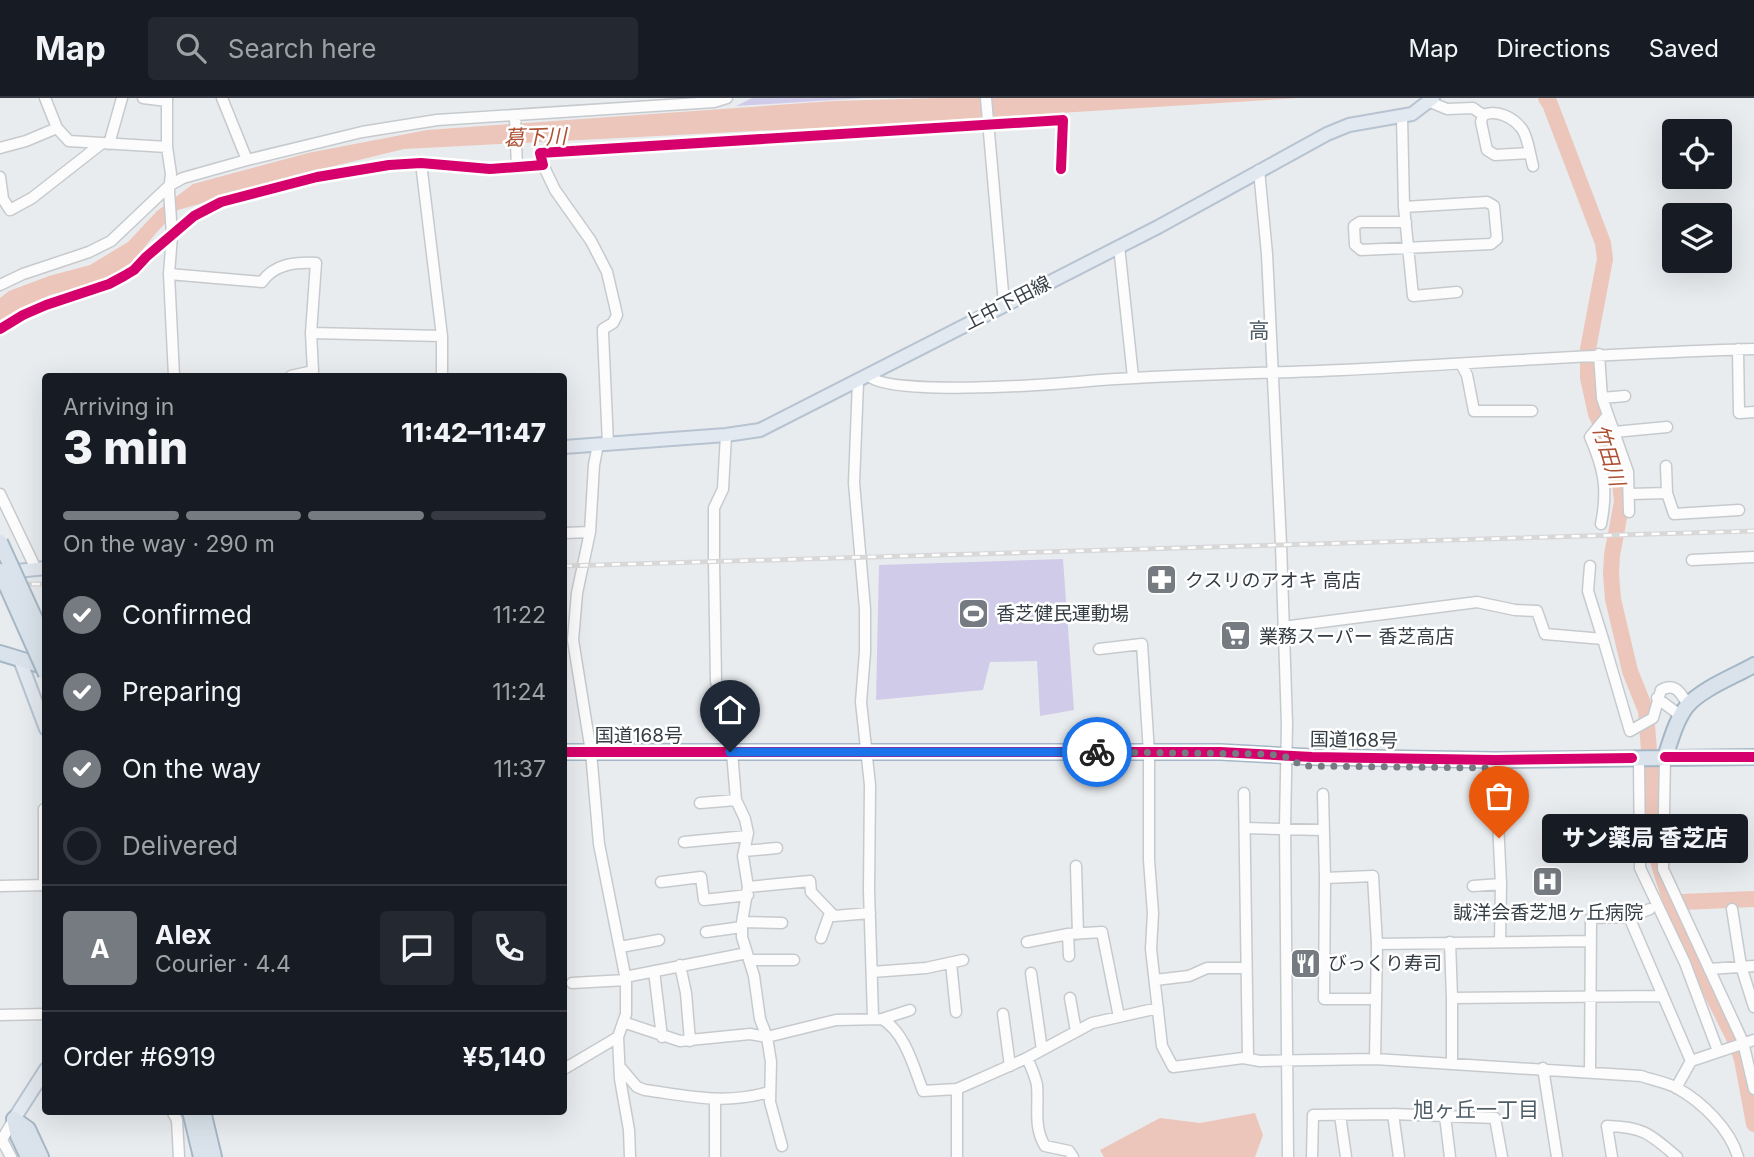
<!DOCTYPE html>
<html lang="en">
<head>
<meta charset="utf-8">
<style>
	:root { --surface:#171b24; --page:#242831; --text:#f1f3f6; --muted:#9ea1a6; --line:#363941; --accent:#757b80 }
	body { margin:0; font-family:Inter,"Noto Sans JP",sans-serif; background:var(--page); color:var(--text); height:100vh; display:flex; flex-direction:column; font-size:26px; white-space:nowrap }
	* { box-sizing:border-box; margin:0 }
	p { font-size:23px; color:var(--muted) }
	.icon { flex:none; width:38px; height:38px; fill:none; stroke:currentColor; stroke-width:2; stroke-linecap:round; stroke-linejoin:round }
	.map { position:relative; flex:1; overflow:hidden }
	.sheet { position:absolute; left:42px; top:275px; width:525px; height:742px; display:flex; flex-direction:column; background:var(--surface); border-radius:7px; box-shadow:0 7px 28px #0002 }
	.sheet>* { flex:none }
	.controls { position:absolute; left:1662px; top:21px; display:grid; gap:14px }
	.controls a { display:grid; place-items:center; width:70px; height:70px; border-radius:7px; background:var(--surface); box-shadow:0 7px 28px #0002; font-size:35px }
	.pin { position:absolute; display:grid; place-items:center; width:60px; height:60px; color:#fff; margin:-72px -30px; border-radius:50% 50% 50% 0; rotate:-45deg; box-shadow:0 0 7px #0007 }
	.pin .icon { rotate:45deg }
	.courier { position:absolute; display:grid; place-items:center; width:70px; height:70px; margin:-35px; border:5px solid #1a73e8; border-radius:50%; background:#fff; color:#222; box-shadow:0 2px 9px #0007 }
	.bubble { position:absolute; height:49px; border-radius:7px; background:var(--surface); box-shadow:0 7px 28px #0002; font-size:23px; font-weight:800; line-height:49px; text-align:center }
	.headline em { font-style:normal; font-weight:800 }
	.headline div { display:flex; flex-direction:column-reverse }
	.headline { display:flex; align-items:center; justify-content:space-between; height:119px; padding:0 21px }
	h1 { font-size:46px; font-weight:800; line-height:52px }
	.bar { display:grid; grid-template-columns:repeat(4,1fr); gap:10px 7px; align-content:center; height:84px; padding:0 21px }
	.bar i { height:9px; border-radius:5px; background:var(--line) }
	.bar .on { background:var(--accent) }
	.bar p { grid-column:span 4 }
	.line { display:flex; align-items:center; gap:18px; padding:0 21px; border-top:2px solid var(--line) }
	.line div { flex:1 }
	.round { display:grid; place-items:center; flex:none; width:74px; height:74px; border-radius:7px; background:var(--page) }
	ol { padding:0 21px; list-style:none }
	li { display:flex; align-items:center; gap:21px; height:77px }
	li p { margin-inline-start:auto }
	li .icon { padding:7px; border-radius:50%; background:var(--accent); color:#fff; stroke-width:4 }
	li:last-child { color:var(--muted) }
	li i { width:38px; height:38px; border:4px solid var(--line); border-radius:50% }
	header { display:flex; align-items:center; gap:42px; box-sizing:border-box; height:98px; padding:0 35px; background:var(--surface); border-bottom:2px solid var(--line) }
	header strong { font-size:33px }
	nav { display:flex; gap:38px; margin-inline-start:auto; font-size:24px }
	.search { width:490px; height:63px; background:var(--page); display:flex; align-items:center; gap:18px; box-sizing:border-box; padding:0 24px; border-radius:7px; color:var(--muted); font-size:26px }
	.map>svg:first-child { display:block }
	.green { fill:#d1cbea }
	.water { fill:#ecc6ba }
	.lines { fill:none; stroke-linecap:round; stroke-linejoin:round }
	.river { stroke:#ecc6ba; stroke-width:16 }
	.minor-casing { stroke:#c7cacd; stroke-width:13 }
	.major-casing { stroke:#b7c3d1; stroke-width:16 }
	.highway-casing { stroke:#a5b7c6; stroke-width:18 }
	.minor { stroke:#fcfcfd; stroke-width:10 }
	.major { stroke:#e3e9f0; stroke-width:12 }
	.highway { stroke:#dae3eb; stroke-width:14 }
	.rail-casing { stroke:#d8d8d9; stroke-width:5 }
	.rail { stroke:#fff; stroke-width:2.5; stroke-dasharray:8; stroke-linecap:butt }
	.highway-bridge-casing { stroke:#a5b7c6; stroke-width:18; stroke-linecap:butt }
	.highway-bridge { stroke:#dae3eb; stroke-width:14 }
	.cycleway-casing { stroke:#fff; stroke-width:15 }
	.cycleway { stroke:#d6006c; stroke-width:10 }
	.done { stroke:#757b80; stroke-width:7; stroke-dasharray:0 12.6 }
	.route { stroke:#1a73e8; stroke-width:9 }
	.labels { text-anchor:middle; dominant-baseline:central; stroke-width:5; stroke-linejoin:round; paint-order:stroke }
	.street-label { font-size:19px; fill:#363e45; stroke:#fff }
	.poi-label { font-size:19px; fill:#363e45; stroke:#fff; text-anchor:start }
	.water-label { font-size:21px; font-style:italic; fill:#ad5033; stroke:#fff }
	.neighbourhood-label { font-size:21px; fill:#4d5d67; stroke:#fff }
</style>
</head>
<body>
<header>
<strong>Map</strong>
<div class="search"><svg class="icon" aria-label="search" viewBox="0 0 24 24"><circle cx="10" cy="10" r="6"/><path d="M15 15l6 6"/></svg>Search here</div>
<nav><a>Map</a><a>Directions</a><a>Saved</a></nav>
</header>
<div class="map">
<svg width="1754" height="1059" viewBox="0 0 1754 1059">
	<rect width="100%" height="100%" fill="#e9ecef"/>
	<path class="green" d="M752,0H864L736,8Z
		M1063,461L1074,612L1040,618L1037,563L990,564L983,592L876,602L879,467Z"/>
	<path class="water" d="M937,0H1300L835,29L404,51L314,73L178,112L156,135L128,170L104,183L50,197L0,222V200L9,193L49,178L90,167L128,144L157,113L193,86L308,55L427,32L833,3Z
		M1255,1015L1263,1037L1255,1059H1104L1100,1052L1160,1020L1200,1025Z"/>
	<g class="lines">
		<path class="river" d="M1546,0L1550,6L1603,145L1605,161L1588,251V280L1596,316L1610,345L1619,374L1622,404L1612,457L1611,476L1613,501L1630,573L1646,613L1657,759C1674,824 1707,885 1737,946L1742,962L1754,1026
			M1671,802L1682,804L1754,801"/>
		<defs>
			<path id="minor" d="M143,0L167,3
				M167,0V49L171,76L169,93L172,137L169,176L174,278
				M222,0L247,62
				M986,0L1004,206
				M1430,4L1447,11L1473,10L1483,17
				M515,17L517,70
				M1402,19L1404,109L1413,198L1457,194
				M57,30L69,43L167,49
				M109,46L122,0
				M0,50L26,43L57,30L45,0
				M1529,55L1495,57L1487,52L1481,24L1483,17C1496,11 1513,19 1522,31C1528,39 1530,57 1533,68
				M421,65L442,238V278
				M543,67L555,92L591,143L607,174L617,217L613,225L603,231V235L608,346
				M1259,72L1267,156L1281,446L1287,626L1285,729L1288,1059
				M0,79L3,101H0
				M3,101L10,112L32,100L101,46
				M1404,109L1487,104L1494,108L1497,141L1491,146L1361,152L1355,147L1354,128L1360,124H1406
				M1119,148L1133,279
				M169,176L262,184C274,166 295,164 316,165L311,235L313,273L291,278
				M0,187L23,176L89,154L111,143L170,87L183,80L247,62L362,34L437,22L714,4L727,0
				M0,231L23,217L46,207L109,186L124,178L134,172L146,159L194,118L221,104L317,79L389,67L421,65L490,71L543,67L540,55L1063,22L1061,71
				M311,235L442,238
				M1738,251L1739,315L1754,314
				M1599,256L1602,300L1628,374L1629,414
				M1461,266L1467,277L1474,313H1532
				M869,278C889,298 1044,287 1078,284C1166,276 1254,276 1342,272C1479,265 1616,255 1754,251
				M858,284L854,385L865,511V554L861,604L870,687L869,792L873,919
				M1602,300L1625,298
				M1614,334L1667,329
				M726,337L723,391L714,410V464L716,583L730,654
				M598,346L594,367L590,434L577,495L573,542L591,654L599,746L626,882V916L618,939L620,981L629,1032L630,1059
				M1667,395L1674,416L1739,412
				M0,396L36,471
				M1630,396L1667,395L1666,368
				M1601,426C1608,391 1604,371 1590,339L1608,317
				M564,435L590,434
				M1692,462L1754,459
				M1590,468L1588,493L1603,541
				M1283,529L1477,504L1515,512L1537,513L1545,536L1603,541L1630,633L1653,620L1661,592C1675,584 1681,595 1688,607
				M1099,551L1142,546L1149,655V762L1153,815L1151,851L1162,948L1173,969L1243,960L1260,963L1375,961L1641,978C1652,982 1666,984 1677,990C1702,1004 1730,1031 1738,1059
				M1657,600L1681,618
				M732,654L736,702L745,721L748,735L743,758L748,789L742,824V839L754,878L760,921L767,939L771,964L770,1004L782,1048
				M1665,659L1663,771L1743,944L1754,991
				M1639,660L1640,770L1685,865L1718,953
				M1495,662L1501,786L1500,843
				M1244,695L1248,960
				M1323,696L1325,780L1324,901H1375
				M700,705L736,702
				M1245,730L1323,732
				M684,744L747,738
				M744,753L777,750
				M1076,768L1078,836
				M1325,780L1373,778L1377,846L1375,961
				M661,784L701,779L704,802L748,797
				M44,787V711
				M1,788L46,787
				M1473,788L1501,786
				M748,789L810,783L811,794L834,818L870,815
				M1732,811L1741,868L1754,909
				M1629,819L1650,811
				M742,824L782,825
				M706,834L742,829
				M1068,836L1069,858
				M821,840L830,815
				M1027,844L1068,836L1102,834L1119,919
				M1450,844L1452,900L1662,898
				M1377,846L1590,843
				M620,849L659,842
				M749,862H794
				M951,865L956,914
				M680,867L686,895L690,943
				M1709,871L1754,868
				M654,873L662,939
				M872,874L926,870L963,862
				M1031,875L1042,952
				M625,879L747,855
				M1155,882L1189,878L1207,870H1246
				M572,885L626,882
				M1070,900L1076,933
				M1452,900V966
				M1003,916L1010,968
				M0,917L46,916
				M882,921L910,912
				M623,924L680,943L750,936L767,939L836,922L882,921C905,934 914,970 923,993L957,991L1027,960L1092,925L1158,910
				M1027,960C1031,969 1035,977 1037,987C1039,1008 1033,1029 1045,1048L1069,1053L1073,1059
				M620,969L637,989L645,992C689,998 724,1007 769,994
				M1543,970L1557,1059
				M564,971L618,939
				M1590,973L1591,820L1629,819L1691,963
				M1676,990L1691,963L1754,942
				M957,991V1059
				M715,1001V1059
				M172,1013L177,1022L179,1059
				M1393,1016L1399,1059
				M1340,1017L1346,1059
				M1445,1018L1450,1059
				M2,1042L11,1059
				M0,1045L14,1021
				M1312,1059L1313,1017L1393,1016L1495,1020L1502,1059
				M1612,1059L1607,1028C1644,1029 1650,1036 1677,1059"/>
			<path id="major" d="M564,349L726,337L760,332L1158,129L1327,36L1349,27L1412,16L1433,0
				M7,474L46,470
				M20,562L46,631
				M14,1021L46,971"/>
			<path id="highway" d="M0,555L46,569
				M564,654H1220L1312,659L1495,662L1754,659
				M1665,659C1671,642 1676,622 1687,608C1701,591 1735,578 1754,567
				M190,1013L201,1059
				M203,1013L214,1059
				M14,1021L28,1031L41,1059
				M14,1021L18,1038L28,1059"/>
		</defs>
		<use href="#minor" class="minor-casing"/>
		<use href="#major" class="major-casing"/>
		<use href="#highway" class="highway-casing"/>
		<use href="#minor" class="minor"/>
		<use href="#major" class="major"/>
		<use href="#highway" class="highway"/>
		<defs>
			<path id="rail" d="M564,468L1754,433
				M0,486H46"/>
		</defs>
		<use href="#rail" class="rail-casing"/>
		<use href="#rail" class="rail"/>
		<defs>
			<path id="highway-bridge" d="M0,444L46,545
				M0,473L46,576"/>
		</defs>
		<use href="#highway-bridge" class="highway-bridge-casing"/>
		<use href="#highway-bridge" class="highway-bridge"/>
		<defs>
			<path id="cycleway" d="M0,231L23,217L46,207L109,186L124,178L134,172L146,159L194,118L221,104L317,79L389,67L421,65L490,71L543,67L540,55L1063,22L1061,71
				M564,654H1220L1312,659L1495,662L1632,660
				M1665,659H1754"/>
		</defs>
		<use href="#cycleway" class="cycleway-casing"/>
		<use href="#cycleway" class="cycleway"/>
	</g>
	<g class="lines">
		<path class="done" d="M1097,654L1269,656L1286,659L1303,668L1496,670L1499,740"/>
		<path class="route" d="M730,654H1097"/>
	</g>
	<defs>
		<symbol id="pharmacy-square" viewBox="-11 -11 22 22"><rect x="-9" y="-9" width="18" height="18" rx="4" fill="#757b80" stroke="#fff"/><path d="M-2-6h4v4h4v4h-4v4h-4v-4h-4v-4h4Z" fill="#fff"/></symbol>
		<symbol id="stadium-square" viewBox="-11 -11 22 22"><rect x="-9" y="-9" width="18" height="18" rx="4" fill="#757b80" stroke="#fff"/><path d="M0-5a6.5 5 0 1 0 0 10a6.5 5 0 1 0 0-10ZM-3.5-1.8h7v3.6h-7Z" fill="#fff"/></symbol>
		<symbol id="supermarket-square" viewBox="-11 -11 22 22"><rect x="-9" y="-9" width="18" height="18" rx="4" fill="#757b80" stroke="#fff"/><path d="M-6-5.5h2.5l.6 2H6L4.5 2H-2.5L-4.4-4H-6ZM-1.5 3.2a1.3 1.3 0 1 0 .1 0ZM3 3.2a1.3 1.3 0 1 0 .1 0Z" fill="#fff"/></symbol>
		<symbol id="hospital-square" viewBox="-11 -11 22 22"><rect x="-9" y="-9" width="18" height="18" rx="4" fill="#757b80" stroke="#fff"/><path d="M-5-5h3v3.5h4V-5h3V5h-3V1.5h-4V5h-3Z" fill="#fff"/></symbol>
		<symbol id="restaurant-square" viewBox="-11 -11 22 22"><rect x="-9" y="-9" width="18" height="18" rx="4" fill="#757b80" stroke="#fff"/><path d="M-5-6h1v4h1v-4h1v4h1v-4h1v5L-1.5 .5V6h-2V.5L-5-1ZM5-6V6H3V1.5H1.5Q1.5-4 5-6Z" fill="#fff"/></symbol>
	</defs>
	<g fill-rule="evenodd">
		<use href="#pharmacy-square" x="1144" y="464" width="35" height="35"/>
		<use href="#stadium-square" x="956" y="498" width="35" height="35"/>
		<use href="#supermarket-square" x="1218" y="520" width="35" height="35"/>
		<use href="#hospital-square" x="1530" y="766" width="35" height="35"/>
		<use href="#restaurant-square" x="1288" y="848" width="35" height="35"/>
	</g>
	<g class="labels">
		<g class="street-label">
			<text transform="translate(1007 205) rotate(-27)">上中下田線</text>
			<text x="639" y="637">国道168号</text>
			<text transform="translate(1354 642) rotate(1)">国道168号</text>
		</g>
		<g class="poi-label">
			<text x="1185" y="482">クスリのアオキ 高店</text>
			<text x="996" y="515">香芝健民運動場</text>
			<text x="1259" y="538">業務スーパー 香芝高店</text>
			<text x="1548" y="814" text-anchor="middle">誠洋会香芝旭ヶ丘病院</text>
			<text x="1328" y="865">びっくり寿司</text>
		</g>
		<g class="water-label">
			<text transform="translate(535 39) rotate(-2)">葛下川</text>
			<text transform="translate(1609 357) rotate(73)">竹田川</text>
		</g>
		<g class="neighbourhood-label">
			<text x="1259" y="232">高</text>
			<text x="1476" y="1011">旭ヶ丘一丁目</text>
		</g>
	</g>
</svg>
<div class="controls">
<a><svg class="icon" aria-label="locate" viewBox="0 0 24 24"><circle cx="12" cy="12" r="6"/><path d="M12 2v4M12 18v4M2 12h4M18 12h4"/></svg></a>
<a><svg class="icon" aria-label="layers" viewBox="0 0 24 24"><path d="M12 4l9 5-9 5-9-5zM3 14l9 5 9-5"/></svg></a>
</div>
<div class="pin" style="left:1499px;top:740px;background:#ea580c"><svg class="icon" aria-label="bag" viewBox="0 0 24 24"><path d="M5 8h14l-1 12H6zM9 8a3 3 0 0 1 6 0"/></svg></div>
<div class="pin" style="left:730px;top:654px;background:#1f2937"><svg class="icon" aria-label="home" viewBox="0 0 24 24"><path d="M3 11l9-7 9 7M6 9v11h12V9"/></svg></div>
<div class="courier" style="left:1097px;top:654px"><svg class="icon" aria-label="bike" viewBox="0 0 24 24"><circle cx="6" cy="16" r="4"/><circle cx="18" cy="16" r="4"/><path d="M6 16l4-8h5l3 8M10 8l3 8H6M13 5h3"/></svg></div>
<div class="bubble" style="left:1542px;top:716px;width:206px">サン薬局 香芝店</div>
<section class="sheet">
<div class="headline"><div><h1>3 min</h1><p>Arriving in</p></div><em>11:42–11:47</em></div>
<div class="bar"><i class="on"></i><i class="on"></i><i class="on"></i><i></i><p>On the way · 290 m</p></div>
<ol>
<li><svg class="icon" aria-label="check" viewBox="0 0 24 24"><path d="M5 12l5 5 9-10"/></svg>Confirmed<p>11:22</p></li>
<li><svg class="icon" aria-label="check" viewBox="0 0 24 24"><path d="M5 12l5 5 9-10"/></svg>Preparing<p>11:24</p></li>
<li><svg class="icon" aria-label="check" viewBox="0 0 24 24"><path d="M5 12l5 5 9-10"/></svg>On the way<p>11:37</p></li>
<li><i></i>Delivered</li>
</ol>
<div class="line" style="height:126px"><b class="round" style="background:var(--accent);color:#fff">A</b><div><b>Alex</b><p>Courier · 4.4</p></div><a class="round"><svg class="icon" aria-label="chat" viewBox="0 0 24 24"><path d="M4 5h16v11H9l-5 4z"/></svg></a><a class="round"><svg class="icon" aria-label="phone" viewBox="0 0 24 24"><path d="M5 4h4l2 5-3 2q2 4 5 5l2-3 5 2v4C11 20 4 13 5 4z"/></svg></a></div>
<div class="line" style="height:91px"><div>Order #6919</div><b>¥5,140</b></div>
</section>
</div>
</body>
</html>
